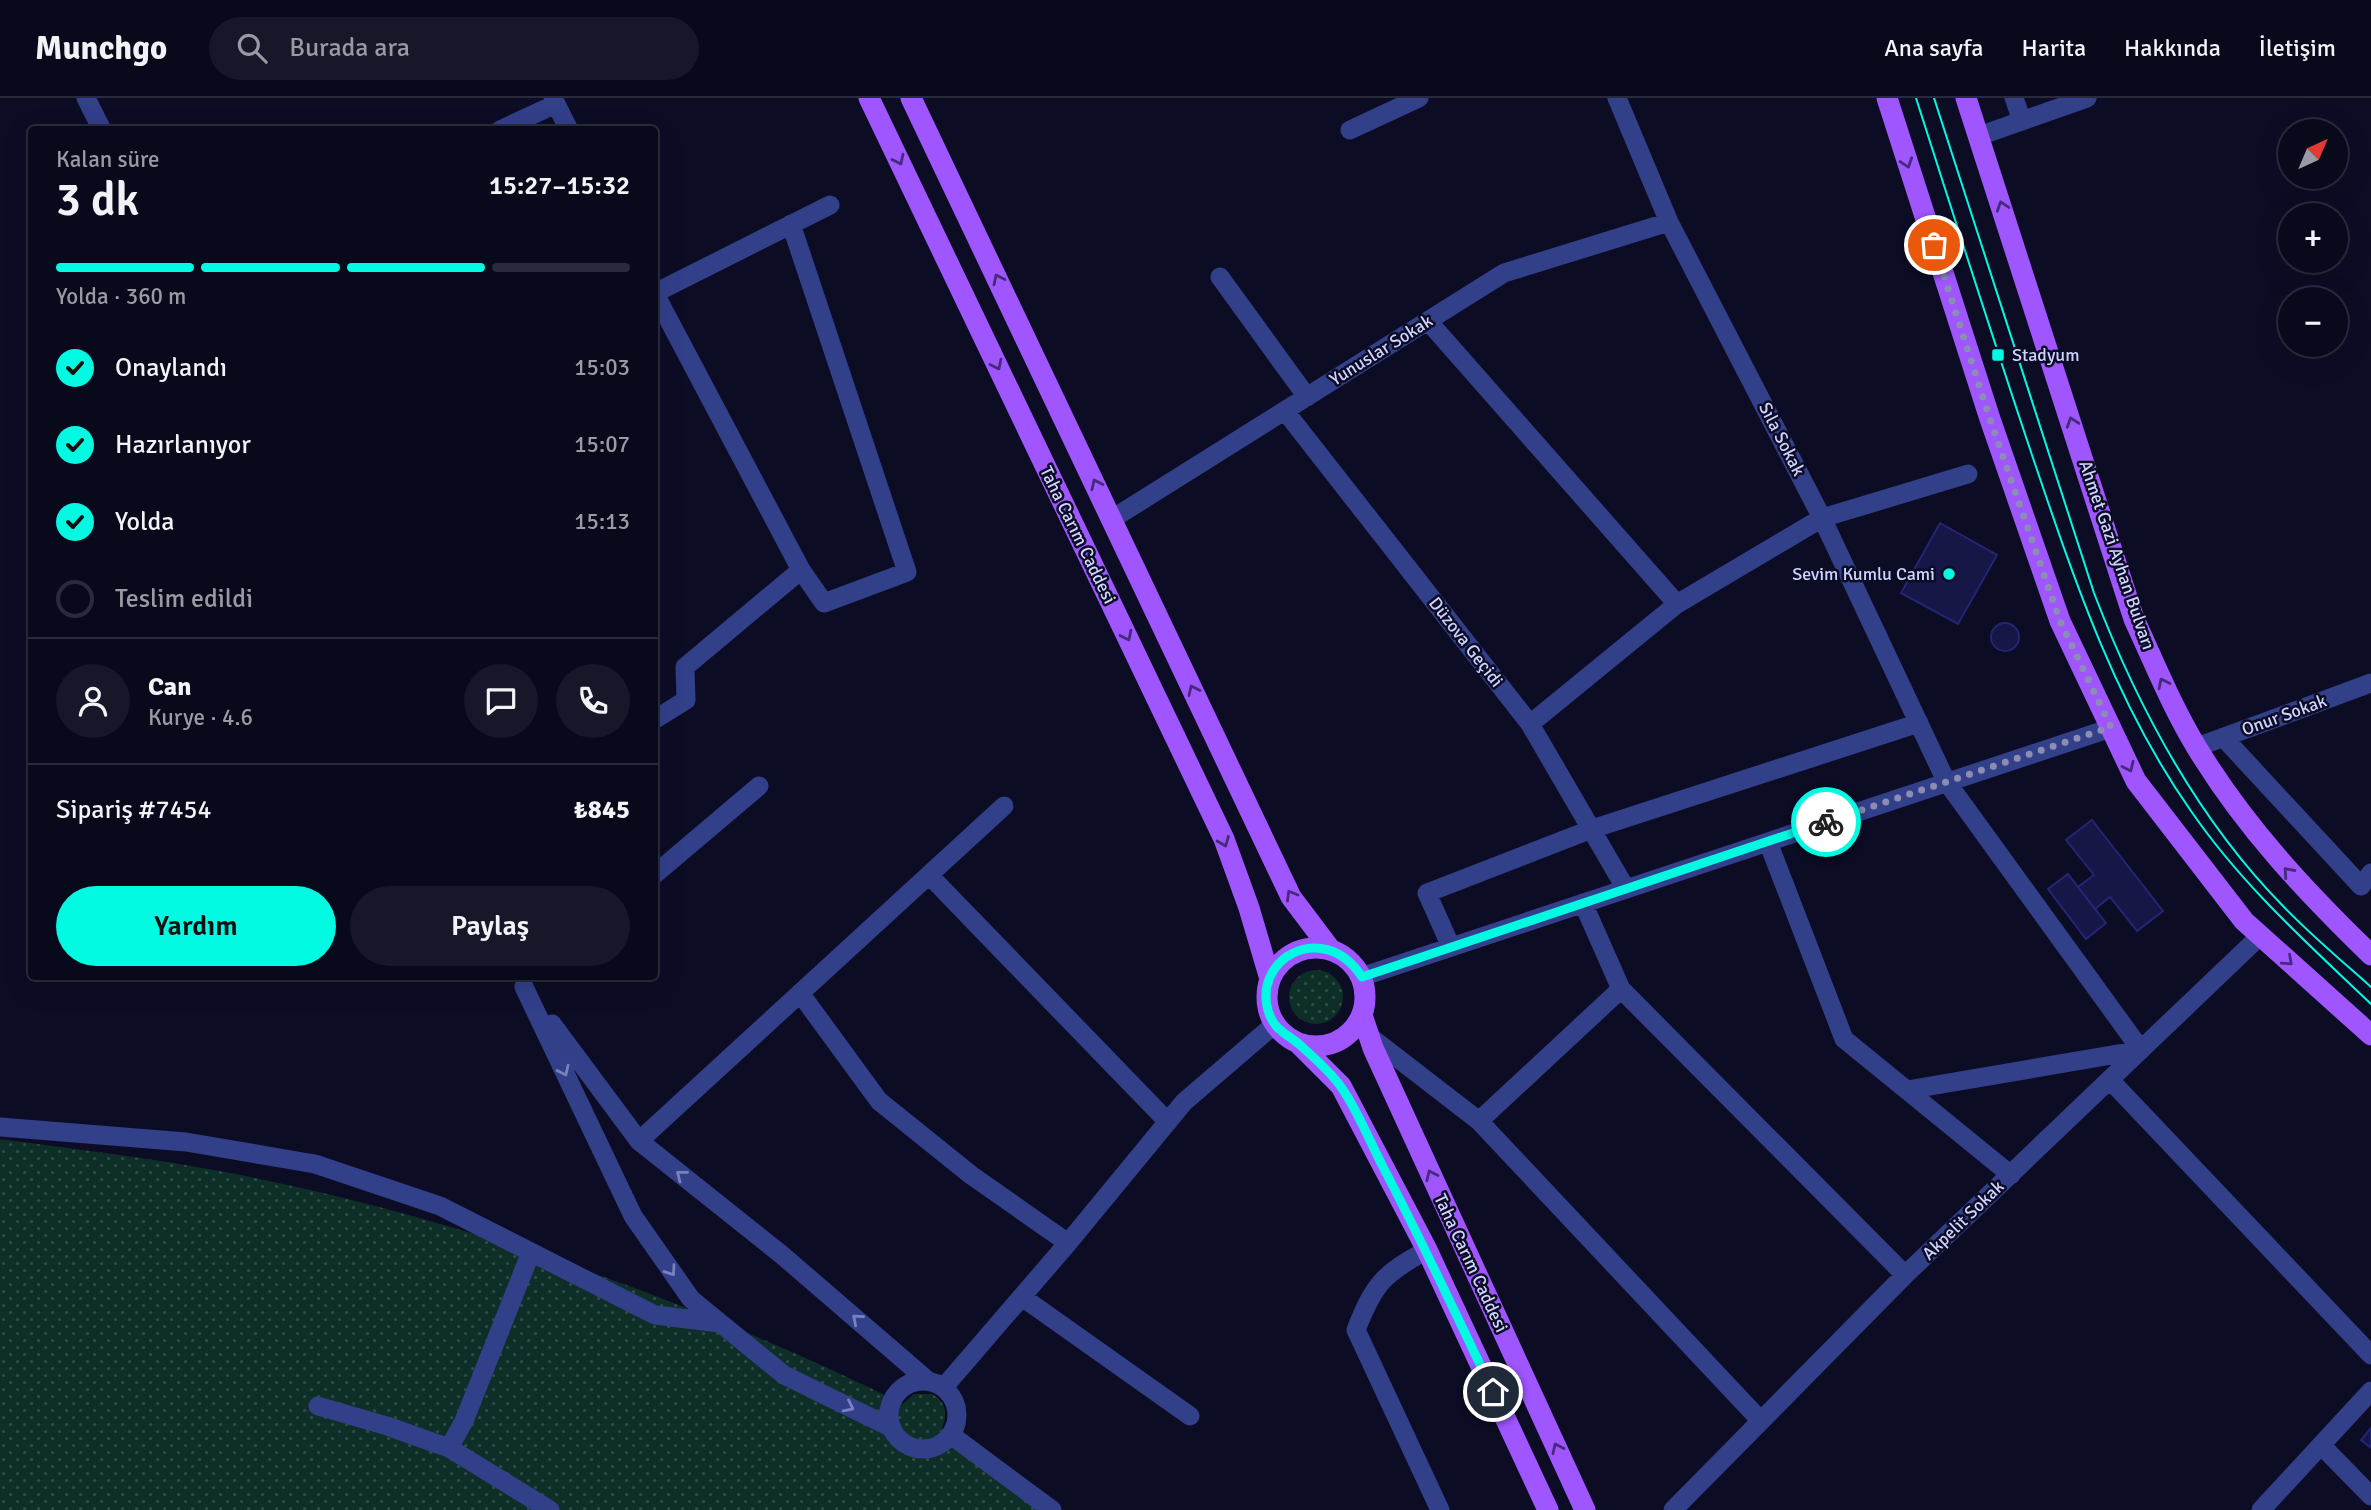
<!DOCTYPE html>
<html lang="tr">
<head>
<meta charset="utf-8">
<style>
	:root { --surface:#09091c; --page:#171729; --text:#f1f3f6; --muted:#999aa3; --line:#292a3b; --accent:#00fae2 }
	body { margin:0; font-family:Signika,sans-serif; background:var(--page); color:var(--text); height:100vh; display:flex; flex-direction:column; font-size:26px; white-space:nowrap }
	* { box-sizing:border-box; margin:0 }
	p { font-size:23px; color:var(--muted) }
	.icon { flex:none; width:38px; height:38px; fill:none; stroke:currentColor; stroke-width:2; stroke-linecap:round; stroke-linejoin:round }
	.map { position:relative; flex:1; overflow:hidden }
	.drawer { position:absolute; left:28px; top:28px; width:630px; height:854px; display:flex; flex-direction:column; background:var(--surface); border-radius:7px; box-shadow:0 7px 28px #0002,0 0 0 2px var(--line) }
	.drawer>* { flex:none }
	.needle { width:46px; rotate:44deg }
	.buttons { position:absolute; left:2278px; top:21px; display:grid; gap:14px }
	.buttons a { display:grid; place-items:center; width:70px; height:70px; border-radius:50%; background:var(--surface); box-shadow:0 7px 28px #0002,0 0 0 2px var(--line); font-size:35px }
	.pin { position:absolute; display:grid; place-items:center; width:60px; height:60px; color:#fff; margin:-30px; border:4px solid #fff; border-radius:50%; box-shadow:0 2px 7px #0007 }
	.courier { position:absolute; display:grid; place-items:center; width:70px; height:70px; margin:-35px; border:5px solid #00fae2; border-radius:50%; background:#fff; color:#222; box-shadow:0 2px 9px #0007 }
	.overview em { font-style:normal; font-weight:600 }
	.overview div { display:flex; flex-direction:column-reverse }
	.overview { display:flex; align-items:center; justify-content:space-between; height:119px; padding:0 28px }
	h1 { font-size:46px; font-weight:600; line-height:52px }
	.bar { display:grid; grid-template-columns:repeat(4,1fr); gap:10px 7px; align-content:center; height:84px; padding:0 28px }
	.bar i { height:9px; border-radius:5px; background:var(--line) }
	.bar .active { background:var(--accent) }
	.bar p { grid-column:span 4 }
	.line { display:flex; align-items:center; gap:18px; padding:0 28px; border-top:2px solid var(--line) }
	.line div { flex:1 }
	.round { display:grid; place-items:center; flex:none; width:74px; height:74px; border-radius:37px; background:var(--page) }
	ol { padding:0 28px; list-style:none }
	li { display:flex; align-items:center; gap:21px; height:77px }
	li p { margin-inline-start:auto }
	li .icon { padding:7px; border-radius:50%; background:var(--accent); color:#111; stroke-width:4 }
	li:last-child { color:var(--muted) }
	li i { width:38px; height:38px; border:4px solid var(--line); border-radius:50% }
	.cta { display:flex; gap:14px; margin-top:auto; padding:14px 28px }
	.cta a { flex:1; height:80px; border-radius:42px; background:var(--accent); color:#111; font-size:28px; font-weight:600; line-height:80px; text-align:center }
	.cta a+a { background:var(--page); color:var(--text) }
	header { display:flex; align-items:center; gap:42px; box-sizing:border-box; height:98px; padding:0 35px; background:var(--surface); border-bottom:2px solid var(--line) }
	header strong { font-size:33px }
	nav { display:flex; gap:38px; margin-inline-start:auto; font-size:24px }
	.search { width:490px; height:63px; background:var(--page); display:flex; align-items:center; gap:18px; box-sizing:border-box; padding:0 24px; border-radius:38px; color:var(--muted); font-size:26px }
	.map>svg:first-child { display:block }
	.grass { fill:url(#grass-dots) }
	.building { fill:#161647; stroke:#252576; stroke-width:2 }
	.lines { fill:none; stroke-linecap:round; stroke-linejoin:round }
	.minor { stroke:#323f89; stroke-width:19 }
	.major { stroke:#9f56ff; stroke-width:21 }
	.tram { stroke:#00fae2; stroke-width:2 }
	.oneway { stroke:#472a7c }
	.oneway2 { stroke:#7982be }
	.done { stroke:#8b8db3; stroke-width:7; stroke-dasharray:0 12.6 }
	.route { stroke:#00fae2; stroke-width:9 }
	.poi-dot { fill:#00fae2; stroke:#0c0c25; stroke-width:2.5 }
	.labels { text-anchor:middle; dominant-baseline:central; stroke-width:5; stroke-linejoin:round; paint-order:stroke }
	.street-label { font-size:18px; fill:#cfd3ff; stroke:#0c0c25 }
	.poi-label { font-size:18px; fill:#cfd3ff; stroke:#0c0c25; text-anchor:start }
</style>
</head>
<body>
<header>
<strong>Munchgo</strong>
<div class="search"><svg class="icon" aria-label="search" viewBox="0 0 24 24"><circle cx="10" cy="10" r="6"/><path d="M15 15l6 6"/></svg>Burada ara</div>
<nav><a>Ana sayfa</a><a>Harita</a><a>Hakkında</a><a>İletişim</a></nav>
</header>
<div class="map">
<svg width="2371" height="1412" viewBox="0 0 2371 1412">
	<defs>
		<pattern id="grass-dots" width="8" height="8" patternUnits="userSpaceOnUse" patternTransform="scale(1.75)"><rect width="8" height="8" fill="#0e2f27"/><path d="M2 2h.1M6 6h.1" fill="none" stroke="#304c47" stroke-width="1.8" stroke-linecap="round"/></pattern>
	</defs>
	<rect width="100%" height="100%" fill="#0c0c25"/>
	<path class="grass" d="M1289 899a27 27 0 1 1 54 0a27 27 0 1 1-54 0Z
		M0,1041C75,1051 150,1060 225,1074C461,1120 688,1200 903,1306L914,1296H932C946,1304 948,1315 942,1330L1060,1412H0Z"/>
	<path class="building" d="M1940,425L1997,457L1958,526L1901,495Z
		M1991 539a14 14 0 1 1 28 0a14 14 0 1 1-28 0Z
		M2092,722L2163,813L2137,833L2110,799L2095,811L2078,789L2094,777L2066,742Z
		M2068,776L2106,825L2086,841L2048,791Z
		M2371,1330V1350L2361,1342Z"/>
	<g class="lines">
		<path class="minor" d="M86,0L102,32
			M553,0L569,32
			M1617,0L1669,124L1822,420L1946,683L2141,952L1907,992
			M2014,0L2022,23
			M500,32L556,6
			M1350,32L1419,0
			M1979,38L2087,0
			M1220,179L1307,299
			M654,194L801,472L824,505L907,474L791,126
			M655,195L830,107
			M1428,223L1677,506
			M1285,313L1530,626L1626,791
			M1112,421L1504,175L1669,124
			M654,622L686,602L685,569L801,472
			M1530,626L1677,506L1822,420L1968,376
			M2223,639L2361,788L2371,775
			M2197,649L2371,585
			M1768,744L1844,941L2011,1077
			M654,777L759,688
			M929,777L1168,1024
			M1583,805L1621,891L1905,1177
			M1451,849L1427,795L1592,731L1919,625
			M1361,879L2111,630
			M524,889L633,1118L691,1201L784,1277L892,1330
			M800,895L879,1003L971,1077L1068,1145
			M552,926L639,1043L782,1157L927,1282
			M1369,938L1479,1023L1761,1323
			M2110,982L2371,1257
			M1479,1023L1621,891
			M0,1029L186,1044L315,1066L440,1108L655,1217L720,1225
			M639,1043L1004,708
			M1427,1152C1383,1176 1374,1186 1356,1232L1440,1412
			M1022,1199L1190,1318
			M889 1317a34 34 0 1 1 68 0a34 34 0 1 1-68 0Z
			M944,1289L1068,1145L1184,1004L1275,926
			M318,1308L387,1328L449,1350L464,1323L531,1154
			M951,1337L1052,1412
			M2321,1347L2371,1398
			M449,1350L550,1412
			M1673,1412L1905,1177L2260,838
			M2261,1412L2371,1293"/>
		<path class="major" d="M869,0L1224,741L1249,810L1270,881
			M911,0L1291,799L1331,852
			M1887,0L1990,321L2060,523L2136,683L2244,823L2371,937
			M1966,0L2134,521C2154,564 2172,609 2197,650C2245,729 2305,793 2371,857
			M1267 899a49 49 0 1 1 98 0a49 49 0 1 1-98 0Z
			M1362,917L1373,950L1585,1412
			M1298,945L1341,988L1427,1152L1548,1412"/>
		<path class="tram" d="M1916,0C1954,119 1992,238 2032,357C2074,481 2115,605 2191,713C2241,786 2307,845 2371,906
			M1934,0L2094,495C2138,610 2197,721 2284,809C2311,837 2342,863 2371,889"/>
	</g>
	<defs><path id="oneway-chevron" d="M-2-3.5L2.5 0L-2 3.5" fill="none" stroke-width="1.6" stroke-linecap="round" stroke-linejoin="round" transform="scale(1.75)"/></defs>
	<g class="oneway">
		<use href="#oneway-chevron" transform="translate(899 62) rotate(64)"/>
		<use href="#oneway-chevron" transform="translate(1907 65) rotate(72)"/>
		<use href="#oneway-chevron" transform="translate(2002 108) rotate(-108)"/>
		<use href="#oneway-chevron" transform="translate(998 181) rotate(-116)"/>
		<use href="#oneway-chevron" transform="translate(997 267) rotate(64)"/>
		<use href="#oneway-chevron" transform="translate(2072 324) rotate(-108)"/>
		<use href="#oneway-chevron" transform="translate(1096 386) rotate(-115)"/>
		<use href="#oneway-chevron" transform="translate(1127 538) rotate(64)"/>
		<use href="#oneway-chevron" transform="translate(2163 585) rotate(-116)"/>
		<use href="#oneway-chevron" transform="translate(1193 592) rotate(-115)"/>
		<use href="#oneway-chevron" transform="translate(2129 669) rotate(65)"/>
		<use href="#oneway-chevron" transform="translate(1224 744) rotate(68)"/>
		<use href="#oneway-chevron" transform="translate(2288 774) rotate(-132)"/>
		<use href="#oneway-chevron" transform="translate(1291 797) rotate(-120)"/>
		<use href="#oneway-chevron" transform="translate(2288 863) rotate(42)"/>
		<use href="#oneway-chevron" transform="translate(1431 1077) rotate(-115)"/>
		<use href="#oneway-chevron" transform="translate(1557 1350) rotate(-115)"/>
	</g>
	<g class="oneway2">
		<use href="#oneway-chevron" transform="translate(564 973) rotate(65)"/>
		<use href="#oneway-chevron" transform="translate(681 1077) rotate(-142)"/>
		<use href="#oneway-chevron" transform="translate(671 1173) rotate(55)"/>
		<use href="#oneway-chevron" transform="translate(857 1221) rotate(-139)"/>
		<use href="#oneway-chevron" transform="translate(849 1309) rotate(26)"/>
	</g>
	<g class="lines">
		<path class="done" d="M1826,724L2111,629L2060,523L1990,321L1934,147"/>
		<path class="route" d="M1493,1294C1457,1218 1422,1143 1383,1069C1370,1044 1357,1011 1341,989C1331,974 1313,959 1300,947C1289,937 1276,933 1270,918C1248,862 1323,819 1362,879L1826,724"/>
	</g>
	<g class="poi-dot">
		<rect x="1991" y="250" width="14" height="14" rx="3.5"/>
		<circle cx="1949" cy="476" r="7"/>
	</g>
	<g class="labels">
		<g class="street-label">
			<text transform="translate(1381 252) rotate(-32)">Yunuslar Sokak</text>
			<text transform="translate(1782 341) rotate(63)">Sıla Sokak</text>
			<text transform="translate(1078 437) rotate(64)">Taha Carım Caddesi</text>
			<text transform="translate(2117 457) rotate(71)">Ahmet Gazi Ayhan Bulvarı</text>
			<text transform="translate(1466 544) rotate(52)">Düzova Geçidi</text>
			<text transform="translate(2284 617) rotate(-20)">Onur Sokak</text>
			<text transform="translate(1963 1122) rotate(-44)">Akpelit Sokak</text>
			<text transform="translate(1471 1165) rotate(65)">Taha Carım Caddesi</text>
		</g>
		<g class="poi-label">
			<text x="2012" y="257">Stadyum</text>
			<text x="1935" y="476" text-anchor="end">Sevim Kumlu Cami</text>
		</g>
	</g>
</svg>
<div class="buttons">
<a><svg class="needle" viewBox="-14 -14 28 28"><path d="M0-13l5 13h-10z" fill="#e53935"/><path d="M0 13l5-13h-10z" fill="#999aa3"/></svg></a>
<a>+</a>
<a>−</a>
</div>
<div class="pin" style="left:1934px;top:147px;background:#ea580c"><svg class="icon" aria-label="bag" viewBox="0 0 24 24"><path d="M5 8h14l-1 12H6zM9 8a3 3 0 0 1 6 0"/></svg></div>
<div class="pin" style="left:1493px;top:1294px;background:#1f2937"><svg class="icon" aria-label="home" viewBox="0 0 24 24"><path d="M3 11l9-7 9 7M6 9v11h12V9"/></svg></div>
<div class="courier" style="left:1826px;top:724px"><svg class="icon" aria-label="bike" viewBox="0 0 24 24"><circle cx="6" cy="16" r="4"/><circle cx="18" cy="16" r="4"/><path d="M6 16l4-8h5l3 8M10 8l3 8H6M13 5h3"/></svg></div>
<section class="drawer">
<div class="overview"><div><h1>3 dk</h1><p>Kalan süre</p></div><em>15:27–15:32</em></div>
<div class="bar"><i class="active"></i><i class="active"></i><i class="active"></i><i></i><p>Yolda · 360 m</p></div>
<ol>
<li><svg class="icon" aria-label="check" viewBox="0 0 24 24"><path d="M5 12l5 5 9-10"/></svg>Onaylandı<p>15:03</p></li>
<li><svg class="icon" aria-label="check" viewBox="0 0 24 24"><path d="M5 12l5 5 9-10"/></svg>Hazırlanıyor<p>15:07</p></li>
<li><svg class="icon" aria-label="check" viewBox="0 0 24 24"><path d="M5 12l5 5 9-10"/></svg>Yolda<p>15:13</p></li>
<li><i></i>Teslim edildi</li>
</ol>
<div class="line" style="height:126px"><a class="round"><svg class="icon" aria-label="person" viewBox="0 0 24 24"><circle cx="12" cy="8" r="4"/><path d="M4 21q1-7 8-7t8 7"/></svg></a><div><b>Can</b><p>Kurye · 4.6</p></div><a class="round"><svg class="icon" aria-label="chat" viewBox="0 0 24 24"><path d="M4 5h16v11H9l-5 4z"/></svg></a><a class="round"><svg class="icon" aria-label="phone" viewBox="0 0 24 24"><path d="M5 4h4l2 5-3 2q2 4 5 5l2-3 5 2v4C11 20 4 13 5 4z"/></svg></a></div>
<div class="line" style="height:91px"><div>Sipariş #7454</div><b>₺845</b></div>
<div class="cta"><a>Yardım</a><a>Paylaş</a></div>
</section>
</div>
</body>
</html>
